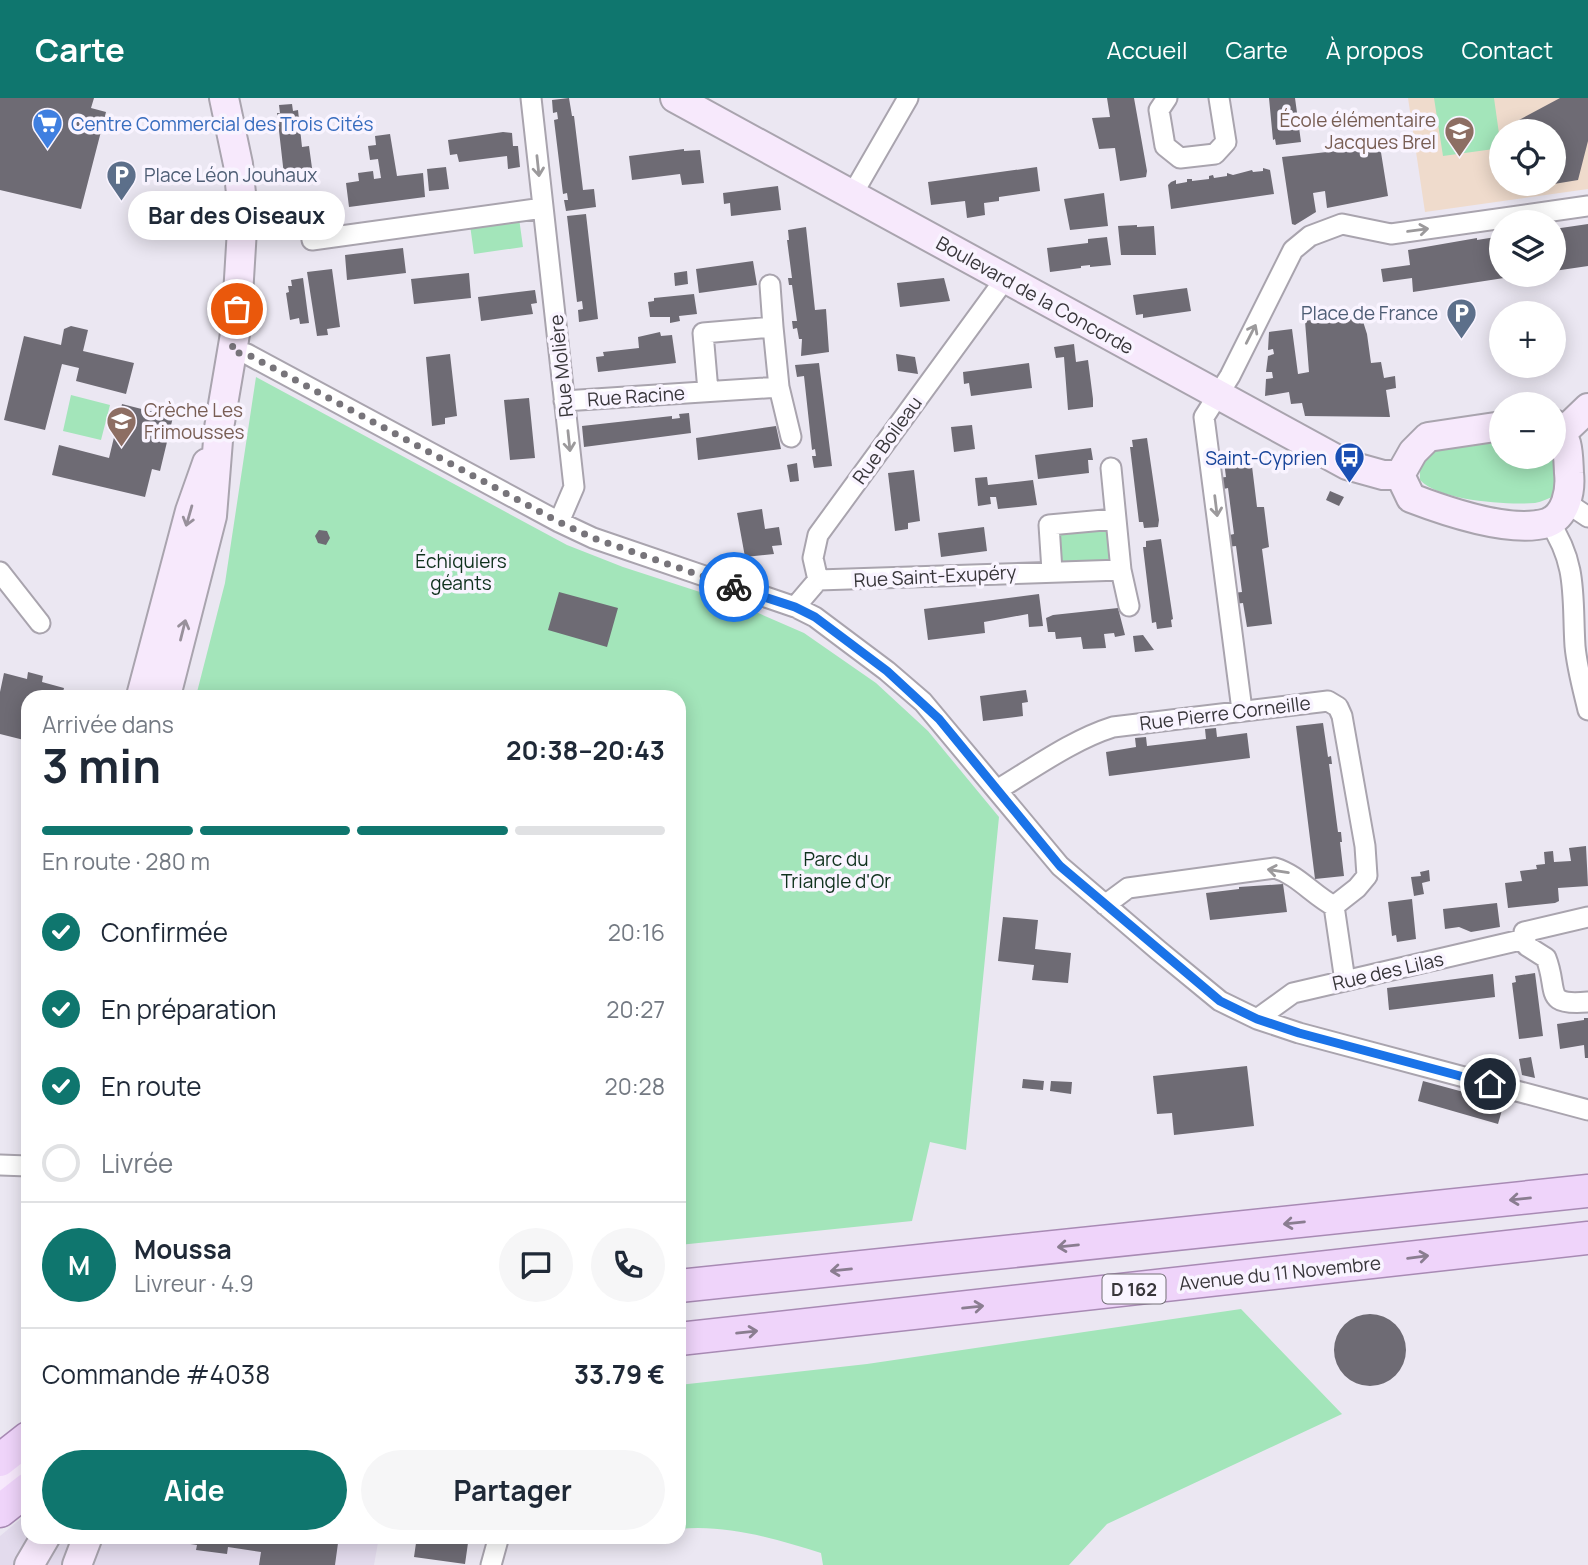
<!DOCTYPE html>
<html lang="fr">
<head>
<meta charset="utf-8">
<style>
	:root { --surface:#fff; --page:#f6f6f7; --text:#1f2937; --muted:#747a83; --line:#e0e1e3; --accent:#0f766e }
	body { margin:0; font-family:Manrope,sans-serif; background:var(--page); color:var(--text); height:100vh; display:flex; flex-direction:column; font-size:26px; white-space:nowrap }
	* { box-sizing:border-box; margin:0 }
	p { font-size:23px; color:var(--muted) }
	.icon { flex:none; width:38px; height:38px; fill:none; stroke:currentColor; stroke-width:2; stroke-linecap:round; stroke-linejoin:round }
	.map { position:relative; flex:1; overflow:hidden }
	.side { position:absolute; left:21px; top:592px; width:665px; height:854px; display:flex; flex-direction:column; background:var(--surface); border-radius:21px; box-shadow:0 4px 18px #0003 }
	.side>* { flex:none }
	.buttons { position:absolute; left:1489px; top:21px; display:grid; gap:14px }
	.buttons a { display:grid; place-items:center; width:77px; height:77px; border-radius:50%; background:var(--surface); box-shadow:0 4px 18px #0003; font-size:35px }
	.pin { position:absolute; display:grid; place-items:center; width:60px; height:60px; color:#fff; margin:-30px; border:4px solid #fff; border-radius:50%; box-shadow:0 2px 7px #0007 }
	.courier { position:absolute; display:grid; place-items:center; width:70px; height:70px; margin:-35px; border:5px solid #1a73e8; border-radius:50%; background:#fff; color:#222; box-shadow:0 2px 9px #0007 }
	.bubble { position:absolute; height:49px; border-radius:24px; background:var(--surface); box-shadow:0 4px 18px #0003; font-size:23px; font-weight:700; line-height:49px; text-align:center }
	.overview em { font-style:normal; font-weight:700 }
	.overview div { display:flex; flex-direction:column-reverse }
	.overview { display:flex; align-items:center; justify-content:space-between; height:119px; padding:0 21px }
	h1 { font-size:46px; font-weight:700; line-height:52px }
	.bar { display:grid; grid-template-columns:repeat(4,1fr); gap:10px 7px; align-content:center; height:84px; padding:0 21px }
	.bar i { height:9px; border-radius:5px; background:var(--line) }
	.bar .current { background:var(--accent) }
	.bar p { grid-column:span 4 }
	.line { display:flex; align-items:center; gap:18px; padding:0 21px; border-top:2px solid var(--line) }
	.line div { flex:1 }
	.round { display:grid; place-items:center; flex:none; width:74px; height:74px; border-radius:37px; background:var(--page) }
	ol { padding:0 21px; list-style:none }
	li { display:flex; align-items:center; gap:21px; height:77px }
	li p { margin-inline-start:auto }
	li .icon { padding:7px; border-radius:50%; background:var(--accent); color:#fff; stroke-width:4 }
	li:last-child { color:var(--muted) }
	li i { width:38px; height:38px; border:4px solid var(--line); border-radius:50% }
	.action { display:flex; gap:14px; margin-top:auto; padding:14px 21px }
	.action a { flex:1; height:80px; border-radius:42px; background:var(--accent); color:#fff; font-size:28px; font-weight:700; line-height:80px; text-align:center }
	.action a+a { background:var(--page); color:var(--text) }
	header { display:flex; align-items:center; gap:42px; box-sizing:border-box; height:98px; padding:0 35px; background:var(--accent); color:#fff }
	header strong { font-size:33px }
	nav { display:flex; gap:38px; margin-inline-start:auto; font-size:24px }
	.map>svg:first-child { display:block }
	.built { fill:#e3dbed }
	.education { fill:#efdbcc; fill-rule:evenodd }
	.green { fill:#a3e5ba }
	.building { fill:#6e6b74 }
	.lines { fill:none; stroke-linecap:round; stroke-linejoin:round }
	.street-casing { stroke:#a9a4ae; stroke-width:23 }
	.secondary-casing { stroke:#a9a4ae; stroke-width:32 }
	.primary-casing { stroke:#a88ab4; stroke-width:35 }
	.street { stroke:#fff; stroke-width:19 }
	.secondary { stroke:#f7e9fc; stroke-width:28 }
	.primary { stroke:#efd4fa; stroke-width:32 }
	.oneway { stroke:#9c9a9c }
	.oneway2 { stroke:#98909b }
	.oneway3 { stroke:#8a7d90 }
	.done { stroke:#77747a; stroke-width:7; stroke-dasharray:0 12.6 }
	.route { stroke:#1a73e8; stroke-width:9 }
	.labels { text-anchor:middle; dominant-baseline:central; stroke-width:7; stroke-linejoin:round; paint-order:stroke }
	.shield { fill:#f9f4ff; stroke:#726f75; stroke-width:2 }
	.shield-label { font-size:18px; font-weight:bold; fill:#38363a }
	.education-label { font-size:19px; fill:#785e54; stroke:#f9f4ff; text-anchor:end }
	.shop-label { font-size:19px; fill:#366cbe; stroke:#f9f4ff; text-anchor:start }
	.service-label { font-size:19px; fill:#4e5e75; stroke:#f9f4ff; text-anchor:start }
	.street-label { font-size:19px; fill:#38363a; stroke:#f9f4ff }
	.transit-label { font-size:19px; fill:#164399; stroke:#f9f4ff; text-anchor:end }
	.park-label { font-size:19px; fill:#0f311d; stroke:#f9f4ff }
</style>
</head>
<body>
<header>
<strong>Carte</strong>
<nav><a>Accueil</a><a>Carte</a><a>À propos</a><a>Contact</a></nav>
</header>
<div class="map">
<svg width="1588" height="1467" viewBox="0 0 1588 1467">
	<rect width="100%" height="100%" fill="#ebe7f2"/>
	<path class="built" d="M28,1415V1438L379,1439L374,1467H0V1438Z"/>
	<path class="education" d="M1408,0H1588V91L1425,114ZM1502,33H1554V86H1502Z"/>
	<path class="green" d="M1434,0H1494L1501,50L1443,58Z
		M519,120L523,149L474,156L470,127Z
		M256,279L567,447L623,469L740,507L804,535L876,585L928,633L999,719L966,1052L930,1044L912,1123L679,1147V598H196L225,485Z
		M71,297L110,307L101,342L63,333Z
		M1501,344L1502,359H1554V352L1558,377L1556,397C1549,400 1542,404 1535,405C1506,407 1440,403 1420,382V366L1435,350Z
		M1111,427L1114,466L1056,469L1054,430Z
		M1241,1211L1342,1316L1107,1426L1069,1467H823L821,1455C777,1441 726,1426 679,1431V1287L867,1266Z"/>
	<path class="building" d="M0,0H94L91,10L106,14L81,111L0,92Z
		M569,0L572,18H574L583,92L594,91L596,109L566,113L564,102H568L567,95L563,96L554,22L558,21L557,14L553,15L552,2Z
		M1107,0H1134L1147,73L1146,79L1120,83L1115,50L1099,51L1092,20L1110,19Z
		M1269,0H1295L1301,44L1276,47L1275,41L1273,42Z
		M1560,0H1588V43L1578,82L1554,86V33H1507L1506,29Z
		M292,6L293,13L298,12L302,49L309,48L312,70L305,71L306,84L285,86L277,15H280L279,7Z
		M503,34L512,35L513,48H518L520,69L508,71L507,58L459,64L457,56L450,57L448,42Z
		M390,36L397,78L423,75L425,99L349,109L346,85L359,83L358,75L373,73L374,81L381,80L378,61L370,62L368,48L376,47L375,38Z
		M1379,42L1388,98L1327,110L1325,93L1313,95L1316,114L1295,127L1292,126L1282,59L1345,52L1344,46Z
		M684,51V53L700,52L704,85L682,87L680,76L632,82L629,58Z
		M446,69L449,91L429,93L427,71Z
		M1037,69L1040,93L999,99V103L984,105L985,117L967,120L965,103L931,107L928,84Z
		M1263,70L1270,72L1274,96L1171,111L1168,87L1171,84L1176,82V86L1187,84V81H1192V83L1209,81V78L1213,77L1214,80L1227,78V75L1233,77L1252,72L1253,74L1263,73Z
		M778,88L781,112L731,118L730,105L724,106L723,95Z
		M1104,95L1108,128L1070,132L1064,101Z
		M324,101L327,129L301,132L300,116L310,115L308,102Z
		M341,105L343,127L334,128L331,106Z
		M586,116L598,221L579,224L578,212L583,211L582,203L577,204L567,118Z
		M1588,126V168L1554,173V131Z
		M1137,127V129L1154,128L1156,157H1121L1118,128Z
		M806,129L815,212L826,211L829,254L801,258L802,241H799L797,230L793,231L792,223H797L792,187H789L788,180H792L787,142H789L788,132Z
		M1502,138V177L1517,178L1413,194L1412,180L1383,184L1381,171L1410,167L1408,152L1477,140V142Z
		M1107,139L1111,167L1090,169V167L1081,168V170L1050,174L1047,150L1088,145V141Z
		M403,150L406,175L347,182L345,157Z
		M753,163L757,187L699,195L696,171Z
		M332,171L340,229L327,231L328,237L317,238L307,174Z
		M687,173L688,186L675,188L674,175Z
		M469,175L471,200L414,206L411,181Z
		M303,180L309,225L300,226L299,220L290,222L286,195L289,194L288,188H292L291,182Z
		M944,180L950,203L900,209L897,185Z
		M1187,190L1191,213L1143,220V216L1136,217L1133,197Z
		M535,192L537,205L531,206L533,216L481,223L478,199Z
		M694,196L697,216L679,218L680,223L670,225V219H650L648,204L654,203V200Z
		M1360,214L1367,236L1371,265L1381,264L1384,280L1395,278L1396,290L1386,292L1390,319L1305,318L1302,305L1291,306L1289,294L1265,298L1266,281L1273,280L1272,274H1266L1268,258L1274,256L1273,251L1268,252L1269,234L1292,231L1298,276L1309,274L1305,223Z
		M71,228L88,232L83,253L134,265L126,296L76,283L79,270L62,266L45,332L4,322L24,238L61,247L64,231Z
		M660,234L661,238L672,237L676,265L598,274L596,259L604,258L603,254L639,250L638,239Z
		M1074,246L1076,264L1088,262L1093,301V309L1068,312L1064,259L1056,260L1054,249Z
		M450,256L457,318L445,320V326L432,328L426,259Z
		M896,256L915,259L918,276L898,273Z
		M819,265L832,368L814,370L812,358H816L815,351L812,352L804,278L797,279L795,267Z
		M1029,265L1032,290L971,298L969,285L964,286L963,274Z
		M529,300L535,360L510,362L504,302Z
		M122,306L173,319L160,373L152,371L145,399L52,377L59,347L109,360Z
		M689,315L691,335L584,349L582,328L672,318V321L680,320L679,316Z
		M972,327L975,351L954,354L951,329Z
		M776,328L781,351L698,362L696,340Z
		M1147,340L1159,422L1158,429L1144,430L1143,424H1139L1130,349H1133L1132,342Z
		M1091,350L1093,362H1088L1089,375L1038,381L1035,357Z
		M1250,352L1257,409H1264L1269,449L1262,451L1272,526L1247,529L1243,505L1234,506L1233,495L1242,494L1236,448L1226,449L1225,438L1234,436L1228,390L1219,392L1217,380L1226,379L1223,356Z
		M797,365L799,383L790,384L787,367Z
		M914,372L920,423L908,425V431L895,433L888,375Z
		M987,379L988,387L1033,382L1037,407L998,411L996,399H990L991,406L978,408L975,380Z
		M1330,393L1344,399L1339,408L1326,402Z
		M762,411L765,431L779,429L782,447L772,448L774,456L745,459L737,415Z
		M984,429L987,453L941,459L938,435Z
		M319,432L327,433L330,440L326,447L318,445L315,438Z
		M1161,441L1173,521L1171,522L1172,529L1157,531L1156,524L1152,525L1143,449H1146V443Z
		M559,494L618,510L607,549L548,532Z
		M1039,496L1043,528L1029,529L1028,516L984,524L985,535L928,542L924,511Z
		M1118,510L1125,537L1115,539L1114,535L1104,536L1106,550L1083,551L1081,539L1056,541L1055,534H1048L1046,520L1053,517Z
		M1143,537L1154,552L1135,554L1133,538Z
		M28,574L43,578L42,584L64,590L62,598H28V643L0,636V594L4,575L27,581Z
		M1026,592L1028,604L1022,605L1023,618L983,623L980,598Z
		M1323,625L1328,659L1331,658L1332,666H1329L1338,734H1341L1342,744H1340L1344,778L1315,781L1296,628Z
		M1216,630L1217,639L1247,635L1250,660L1109,678L1106,654L1136,649L1135,640L1146,639L1147,648L1206,641L1205,631Z
		M1586,748L1588,788L1558,790L1559,803L1555,805L1508,810L1505,785L1522,783L1520,773L1537,771L1536,767L1545,766L1544,754L1553,753L1554,764L1571,763L1569,750Z
		M1429,772L1430,783L1422,785L1424,796L1414,798L1411,779L1421,778L1420,774Z
		M1283,786L1287,814L1210,822L1206,795L1239,791V789Z
		M1412,801L1416,841L1397,844L1396,837L1392,838L1388,804Z
		M1497,805L1500,829L1471,834L1459,829L1445,831L1443,811Z
		M1003,819L1038,822L1035,851L1071,855L1068,885L1032,882L1034,867L998,863Z
		M1535,875L1543,938L1519,941L1512,885L1516,884L1515,878Z
		M1493,876L1495,899L1389,912L1387,890Z
		M1584,920H1588V960H1585L1584,947L1560,951L1557,926L1584,922Z
		M1531,959L1535,980L1522,977L1519,961Z
		M1247,968L1254,1028L1174,1037L1172,1015L1157,1016L1153,978Z
		M1023,981L1044,983L1043,992L1022,990Z
		M1051,983L1072,984L1071,996L1050,993Z
		M1423,983L1504,1005L1498,1026L1418,1003Z
		M1334 1252a36 36 0 1 1 72 0a36 36 0 1 1-72 0Z
		M170,1438H339L335,1467H259L261,1454L228,1449L227,1456L196,1452L197,1447L170,1443Z
		M417,1438H469L465,1466L414,1459Z"/>
	<g class="lines">
		<defs>
			<path id="street" d="M531,0L574,389L559,424
				M1167,0L1159,12L1165,48L1180,60L1215,56L1226,44L1219,0
				M852,97L908,0
				M312,142L543,110
				M770,187L773,229
				M232,254L247,256L559,424L593,440L795,509L815,519L887,573L923,604L1060,768L1158,852L1220,903L1257,921L1299,935L1588,1012
				M779,289L791,339
				M564,303L779,289L773,229L703,235L708,293
				M1567,405L1588,419
				M1549,424C1578,466 1572,500 1575,548C1577,570 1583,591 1588,612
				M1121,472L1129,508
				M1052,473L1049,427L1115,421
				M0,474L40,525
				M818,482L1121,472L1111,370
				M795,509L818,482L813,460L818,437L1005,181
				M1242,612L1204,319L1230,278L1293,152L1310,138L1342,126L1391,136L1588,108
				M997,692C1034,670 1072,642 1113,629L1328,603L1338,609L1342,618L1365,748L1367,778L1357,790L1334,808
				M1105,807L1128,790L1275,770C1298,777 1313,797 1334,808
				M1334,808L1345,883
				M1588,819L1524,834L1527,848L1546,860C1559,893 1542,908 1588,904
				M1257,921L1293,895L1525,841
				M0,1067L28,1068
				M491,1467L499,1438"/>
			<path id="secondary" d="M675,0L1347,367L1383,377H1400
				M1563,334L1588,310
				M1400,377L1411,400C1445,413 1510,436 1547,425C1566,418 1571,393 1569,375C1568,356 1569,339 1554,326
				M1400,377L1413,354L1428,339L1502,328
				M141,598L190,413L207,365
				M166,598L212,418L219,330L236,230L243,115L238,66L224,0
				M0,1390L28,1368
				M29,1467L46,1438
				M77,1467L88,1438"/>
			<path id="primary" d="M679,1188L1588,1093
				M679,1241L1588,1140
				M0,1362L28,1340
				M0,1413L28,1391"/>
		</defs>
		<use href="#street" class="street-casing"/>
		<use href="#secondary" class="secondary-casing"/>
		<use href="#primary" class="primary-casing"/>
		<use href="#street" class="street"/>
		<use href="#secondary" class="secondary"/>
		<use href="#primary" class="primary"/>
	</g>
	<defs><path id="oneway-shaft" d="M-6 0H5M1.5-3L5.5 0L1.5 3" fill="none" stroke-width="1.6" stroke-linecap="round" stroke-linejoin="round" transform="scale(1.75)"/></defs>
	<g class="oneway">
		<use href="#oneway-shaft" transform="translate(538 68) rotate(84)"/>
		<use href="#oneway-shaft" transform="translate(1418 132) rotate(-8)"/>
		<use href="#oneway-shaft" transform="translate(1251 236) rotate(-63)"/>
		<use href="#oneway-shaft" transform="translate(569 343) rotate(84)"/>
		<use href="#oneway-shaft" transform="translate(1216 408) rotate(83)"/>
		<use href="#oneway-shaft" transform="translate(1278 773) rotate(-171)"/>
	</g>
	<g class="oneway2">
		<use href="#oneway-shaft" transform="translate(189 418) rotate(106)"/>
		<use href="#oneway-shaft" transform="translate(183 532) rotate(-76)"/>
	</g>
	<g class="oneway3">
		<use href="#oneway-shaft" transform="translate(1520 1101) rotate(174)"/>
		<use href="#oneway-shaft" transform="translate(1294 1125) rotate(174)"/>
		<use href="#oneway-shaft" transform="translate(1068 1148) rotate(174)"/>
		<use href="#oneway-shaft" transform="translate(1418 1159) rotate(-7)"/>
		<use href="#oneway-shaft" transform="translate(841 1172) rotate(174)"/>
		<use href="#oneway-shaft" transform="translate(973 1209) rotate(-6)"/>
		<use href="#oneway-shaft" transform="translate(747 1234) rotate(-6)"/>
	</g>
	<g class="lines">
		<path class="done" d="M237,211L232,254L247,256L559,424L593,440L734,489"/>
		<path class="route" d="M734,489L795,509L815,519L887,573L939,621L1060,768L1220,903L1257,921L1299,935L1490,986"/>
	</g>
	<defs>
		<symbol id="supermarket-pin" viewBox="-11 -11 22 30"><path d="M0 17L-7.5 6A9.5 9.5 0 1 1 7.5 6Z" fill="#3f7fe0" stroke="#f9f4ff"/><path d="M-6-5.5h2.5l.6 2H6L4.5 2H-2.5L-4.4-4H-6ZM-1.5 3.2a1.3 1.3 0 1 0 .1 0ZM3 3.2a1.3 1.3 0 1 0 .1 0Z" fill="#fff"/></symbol>
		<symbol id="school-pin" viewBox="-11 -11 22 30"><path d="M0 17L-7.5 6A9.5 9.5 0 1 1 7.5 6Z" fill="#8d6e63" stroke="#f9f4ff"/><path d="M0-5L7-2L0 1L-7-2ZM-4 1L0 2.5L4 1V4Q0 6-4 4Z" fill="#fff"/></symbol>
		<symbol id="parking-pin" viewBox="-11 -11 22 30"><path d="M0 17L-7.5 6A9.5 9.5 0 1 1 7.5 6Z" fill="#5c6f8a" stroke="#f9f4ff"/><path d="M-3.5-5.5H1a3.5 3.5 0 0 1 0 7H-1V5.5H-3.5ZM-1-3.4V-.6H.8a1.4 1.4 0 0 0 0-2.8Z" fill="#fff"/></symbol>
		<symbol id="bus-pin" viewBox="-11 -11 22 30"><path d="M0 17L-7.5 6A9.5 9.5 0 1 1 7.5 6Z" fill="#1a4fb4" stroke="#f9f4ff"/><path d="M-5-6H5V4H4V6H2V4H-2V6H-4V4H-5ZM-3.5-4V0h7V-4ZM-3.5 1.2v1.5H-2V1.2ZM2 1.2v1.5H3.5V1.2Z" fill="#fff"/></symbol>
	</defs>
	<g fill-rule="evenodd">
		<use href="#supermarket-pin" x="30" y="8" width="35" height="47"/>
		<use href="#school-pin" x="1442" y="16" width="35" height="47"/>
		<use href="#parking-pin" x="104" y="60" width="35" height="47"/>
		<use href="#parking-pin" x="1444" y="198" width="35" height="47"/>
		<use href="#school-pin" x="104" y="306" width="35" height="47"/>
		<use href="#bus-pin" x="1332" y="342" width="35" height="47"/>
	</g>
	<g class="labels">
		<rect class="shield" x="1102.5" y="1176.5" width="63" height="29" rx="5"/>
		<g class="shield-label">
			<text x="1134" y="1191">D 162</text>
		</g>
		<g class="education-label">
			<text x="1436" y="22">École élémentaire<tspan x="1436" dy="22">Jacques Brel</tspan></text>
			<text x="144" y="312" text-anchor="start">Crèche Les<tspan x="144" dy="22">Frimousses</tspan></text>
		</g>
		<g class="shop-label">
			<text x="71" y="26">Centre Commercial des Trois Cités</text>
		</g>
		<g class="service-label">
			<text x="144" y="77">Place Léon Jouhaux</text>
			<text x="1438" y="215" text-anchor="end">Place de France</text>
		</g>
		<g class="street-label">
			<text transform="translate(1035 197) rotate(29)">Boulevard de la Concorde</text>
			<text transform="translate(561 268) rotate(-96)">Rue Molière</text>
			<text transform="translate(636 298) rotate(-4)">Rue Racine</text>
			<text transform="translate(887 342) rotate(-54)">Rue Boileau</text>
			<text transform="translate(935 478) rotate(-3)">Rue Saint-Exupéry</text>
			<text transform="translate(1225 615) rotate(-7)">Rue Pierre Corneille</text>
			<text transform="translate(1388 873) rotate(-13)">Rue des Lilas</text>
			<text transform="translate(1280 1175) rotate(-6)">Avenue du 11 Novembre</text>
		</g>
		<g class="transit-label">
			<text x="1327" y="360">Saint-Cyprien</text>
		</g>
		<g class="park-label">
			<text x="461" y="463">Échiquiers<tspan x="461" dy="22">géants</tspan></text>
			<text x="836" y="761">Parc du<tspan x="836" dy="22">Triangle d'Or</tspan></text>
		</g>
	</g>
</svg>
<div class="buttons">
<a><svg class="icon" aria-label="locate" viewBox="0 0 24 24"><circle cx="12" cy="12" r="6"/><path d="M12 2v4M12 18v4M2 12h4M18 12h4"/></svg></a>
<a><svg class="icon" aria-label="layers" viewBox="0 0 24 24"><path d="M12 4l9 5-9 5-9-5zM3 14l9 5 9-5"/></svg></a>
<a>+</a>
<a>−</a>
</div>
<div class="pin" style="left:237px;top:211px;background:#ea580c"><svg class="icon" aria-label="bag" viewBox="0 0 24 24"><path d="M5 8h14l-1 12H6zM9 8a3 3 0 0 1 6 0"/></svg></div>
<div class="pin" style="left:1490px;top:986px;background:#1f2937"><svg class="icon" aria-label="home" viewBox="0 0 24 24"><path d="M3 11l9-7 9 7M6 9v11h12V9"/></svg></div>
<div class="courier" style="left:734px;top:489px"><svg class="icon" aria-label="bike" viewBox="0 0 24 24"><circle cx="6" cy="16" r="4"/><circle cx="18" cy="16" r="4"/><path d="M6 16l4-8h5l3 8M10 8l3 8H6M13 5h3"/></svg></div>
<div class="bubble" style="left:128px;top:93px;width:217px">Bar des Oiseaux</div>
<section class="side">
<div class="overview"><div><h1>3 min</h1><p>Arrivée dans</p></div><em>20:38–20:43</em></div>
<div class="bar"><i class="current"></i><i class="current"></i><i class="current"></i><i></i><p>En route · 280 m</p></div>
<ol>
<li><svg class="icon" aria-label="check" viewBox="0 0 24 24"><path d="M5 12l5 5 9-10"/></svg>Confirmée<p>20:16</p></li>
<li><svg class="icon" aria-label="check" viewBox="0 0 24 24"><path d="M5 12l5 5 9-10"/></svg>En préparation<p>20:27</p></li>
<li><svg class="icon" aria-label="check" viewBox="0 0 24 24"><path d="M5 12l5 5 9-10"/></svg>En route<p>20:28</p></li>
<li><i></i>Livrée</li>
</ol>
<div class="line" style="height:126px"><b class="round" style="background:var(--accent);color:#fff">M</b><div><b>Moussa</b><p>Livreur · 4.9</p></div><a class="round"><svg class="icon" aria-label="chat" viewBox="0 0 24 24"><path d="M4 5h16v11H9l-5 4z"/></svg></a><a class="round"><svg class="icon" aria-label="phone" viewBox="0 0 24 24"><path d="M5 4h4l2 5-3 2q2 4 5 5l2-3 5 2v4C11 20 4 13 5 4z"/></svg></a></div>
<div class="line" style="height:91px"><div>Commande #4038</div><b>33.79 €</b></div>
<div class="action"><a>Aide</a><a>Partager</a></div>
</section>
</div>
</body>
</html>
